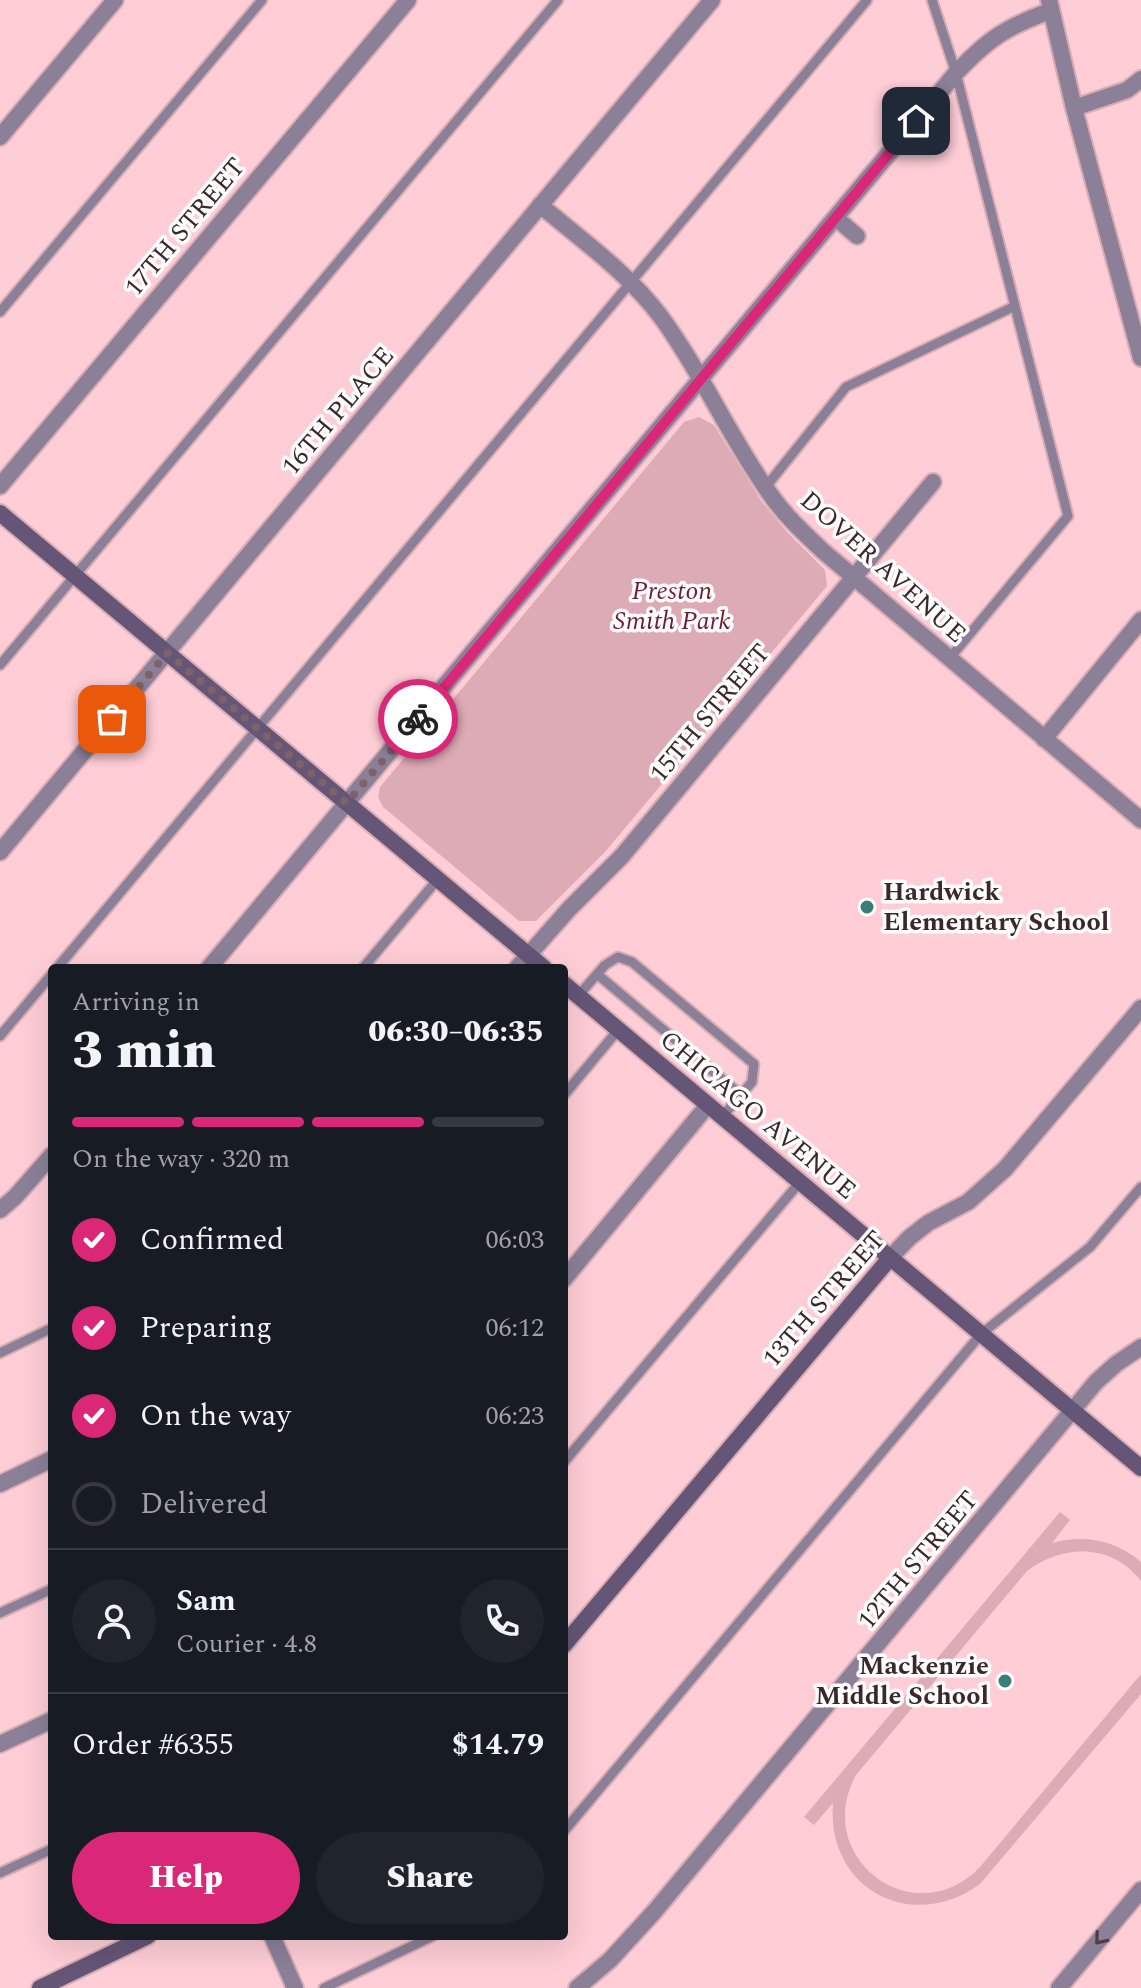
<!DOCTYPE html>
<html lang="en">
<head>
<meta charset="utf-8">
<style>
	:root { --surface:#171b24; --page:#20242c; --text:#f1f3f6; --muted:#9ea1a6; --line:#363941; --accent:#db2777 }
	body { margin:0; font-family:Spectral,serif; background:var(--page); color:var(--text); height:100vh; display:flex; flex-direction:column; font-size:30px; white-space:nowrap }
	* { box-sizing:border-box; margin:0 }
	p { font-size:26px; color:var(--muted) }
	.icon { flex:none; width:44px; height:44px; fill:none; stroke:currentColor; stroke-width:2; stroke-linecap:round; stroke-linejoin:round }
	.map { position:relative; flex:1; overflow:hidden }
	.panel { position:absolute; left:48px; top:964px; width:520px; height:976px; display:flex; flex-direction:column; background:var(--surface); border-radius:8px; box-shadow:0 8px 32px #0002 }
	.panel>* { flex:none }
	.pin { position:absolute; display:grid; place-items:center; width:68px; height:68px; color:#fff; margin:-34px; border-radius:16px; box-shadow:0 4px 12px #0006 }
	.courier { position:absolute; display:grid; place-items:center; width:80px; height:80px; margin:-40px; border:6px solid #db2777; border-radius:50%; background:#fff; color:#222; box-shadow:0 2px 10px #0007 }
	.head em { font-style:normal; font-weight:800 }
	.head div { display:flex; flex-direction:column-reverse }
	.head { display:flex; align-items:center; justify-content:space-between; height:136px; padding:0 24px }
	h1 { font-size:52px; font-weight:800; line-height:60px }
	.bar { display:grid; grid-template-columns:repeat(4,1fr); gap:12px 8px; align-content:center; height:96px; padding:0 24px }
	.bar i { height:10px; border-radius:6px; background:var(--line) }
	.bar .active { background:var(--accent) }
	.bar p { grid-column:span 4 }
	.line { display:flex; align-items:center; gap:20px; padding:0 24px; border-top:2px solid var(--line) }
	.line div { flex:1 }
	.round { display:grid; place-items:center; flex:none; width:84px; height:84px; border-radius:42px; background:var(--page) }
	ol { padding:0 24px; list-style:none }
	li { display:flex; align-items:center; gap:24px; height:88px }
	li p { margin-inline-start:auto }
	li .icon { padding:8px; border-radius:50%; background:var(--accent); color:#fff; stroke-width:4 }
	li:last-child { color:var(--muted) }
	li i { width:44px; height:44px; border:4px solid var(--line); border-radius:50% }
	.action { display:flex; gap:16px; margin-top:auto; padding:16px 24px }
	.action a { flex:1; height:92px; border-radius:48px; background:var(--accent); color:#fff; font-size:32px; font-weight:800; line-height:92px; text-align:center }
	.action a+a { background:var(--page); color:var(--text) }
	.map>svg:first-child { display:block }
	.green { fill:#ddabb5 }
	.lines { fill:none; stroke-linecap:round; stroke-linejoin:round }
	.lane-casing { stroke:#d7acb4; stroke-width:13 }
	.street-casing { stroke:#d7acb4; stroke-width:20 }
	.secondary-casing { stroke:#d7acb4; stroke-width:20 }
	.lane { stroke:#8b8098; stroke-width:9 }
	.street { stroke:#8b8098; stroke-width:16 }
	.secondary { stroke:#655577; stroke-width:16 }
	.oneway { stroke:#4e3e46 }
	.done { stroke:#7f6267; stroke-width:8; stroke-dasharray:0 14.4 }
	.route { stroke:#db2777; stroke-width:10 }
	.poi-dot { fill:#397f77; stroke:#fdfdfd; stroke-width:3 }
	.labels { text-anchor:middle; dominant-baseline:central; stroke-width:7; stroke-linejoin:round; paint-order:stroke }
	.street-label { font-size:26px; fill:#3a282b; stroke:#fdfdfd }
	.park-label { font-size:26px; font-style:italic; fill:#6e1e37; stroke:#fdfdfd }
	.poi-label { font-size:26px; font-weight:bold; fill:#3a282b; stroke:#fdfdfd; text-anchor:start }
</style>
</head>
<body>
<div class="map">
<svg width="1141" height="1988" viewBox="0 0 1141 1988">
	<rect width="100%" height="100%" fill="#fecdd6"/>
	<path class="green" d="M699,417L714,425L762,502L788,533L825,570L827,586L605,852L536,921H519L383,807L378,797L380,787L684,422Z
		M1060,1512L1070,1520L1052,1543C1084,1534 1116,1540 1141,1562V1581C1112,1543 1063,1544 1027,1571L856,1775C811,1858 915,1935 980,1867L1141,1674V1694L980,1884C912,1934 826,1889 833,1803L814,1825L804,1817Z"/>
	<g class="lines">
		<defs>
			<path id="lane" d="M932,0L956,73L1068,516L949,659
				M0,312L262,0
				M765,488L846,387L1015,306
				M0,665L558,0
				M57,968L867,0
				M363,968L438,879
				M597,974L741,1095
				M578,996L605,965L618,957L632,962L754,1064L752,1082L722,1117
				M0,1036L52,974
				M564,1095L618,1030
				M0,1353L52,1328
				M564,1462L800,1182
				M0,1613L52,1589
				M564,1831L981,1334L1090,1247L1141,1187
				M0,1873L52,1849
				M324,1988L433,1936"/>
			<path id="street" d="M1049,0L1074,108L1141,358
				M1074,108L1127,90L1141,79
				M0,137L115,0
				M540,205C582,240 628,273 661,317C702,373 730,438 770,494C785,516 805,534 824,552L1141,820
				M836,218L857,236
				M0,486L408,0
				M1044,739L1141,620
				M0,852L712,0
				M209,968L956,73C988,39 1006,27 1050,11
				M517,968L569,909L622,856L933,482
				M0,1210L15,1197L52,1155
				M890,1258L909,1238L928,1223L968,1202L1005,1169L1141,1008
				M564,1279L708,1105
				M0,1484L52,1459
				M0,1744L52,1720
				M272,1936L295,1988
				M577,1988L610,1960L654,1912L1096,1382L1116,1364L1141,1347
				M1059,1988L1141,1890"/>
			<path id="secondary" d="M0,513L544,968
				M564,984L1141,1468
				M564,1645L890,1258
				M40,1988L148,1936"/>
		</defs>
		<use href="#lane" class="lane-casing"/>
		<use href="#street" class="street-casing"/>
		<use href="#secondary" class="secondary-casing"/>
		<use href="#lane" class="lane"/>
		<use href="#street" class="street"/>
		<use href="#secondary" class="secondary"/>
	</g>
	<defs><path id="oneway-chevron" d="M-2-3.5L2.5 0L-2 3.5" fill="none" stroke-width="1.6" stroke-linecap="round" stroke-linejoin="round" transform="scale(2)"/></defs>
	<use class="oneway" href="#oneway-chevron" transform="translate(1100 1939) rotate(130)"/>
	<g class="lines">
		<path class="done" d="M112,719L167,653L347,803L418,719"/>
		<path class="route" d="M418,719L916,121"/>
	</g>
	<g class="poi-dot">
		<circle cx="867" cy="907" r="8"/>
		<circle cx="1005" cy="1681" r="8"/>
	</g>
	<g class="labels">
		<g class="street-label">
			<text transform="translate(185 227) rotate(-50)">17TH STREET</text>
			<text transform="translate(338 411) rotate(-50)">16TH PLACE</text>
			<text transform="translate(883 567) rotate(42)">DOVER AVENUE</text>
			<text transform="translate(710 713) rotate(-50)">15TH STREET</text>
			<text transform="translate(758 1115) rotate(40)">CHICAGO AVENUE</text>
			<text transform="translate(824 1299) rotate(-49)">13TH STREET</text>
			<text transform="translate(918 1560) rotate(-50)">12TH STREET</text>
		</g>
		<g class="park-label">
			<text x="672" y="591">Preston<tspan x="672" dy="30">Smith Park</tspan></text>
		</g>
		<g class="poi-label">
			<text x="883" y="892">Hardwick<tspan x="883" dy="30">Elementary School</tspan></text>
			<text x="989" y="1666" text-anchor="end">Mackenzie<tspan x="989" dy="30">Middle School</tspan></text>
		</g>
	</g>
</svg>
<div class="pin" style="left:112px;top:719px;background:#ea580c"><svg class="icon" aria-label="bag" viewBox="0 0 24 24"><path d="M5 8h14l-1 12H6zM9 8a3 3 0 0 1 6 0"/></svg></div>
<div class="pin" style="left:916px;top:121px;background:#1f2937"><svg class="icon" aria-label="home" viewBox="0 0 24 24"><path d="M3 11l9-7 9 7M6 9v11h12V9"/></svg></div>
<div class="courier" style="left:418px;top:719px"><svg class="icon" aria-label="bike" viewBox="0 0 24 24"><circle cx="6" cy="16" r="4"/><circle cx="18" cy="16" r="4"/><path d="M6 16l4-8h5l3 8M10 8l3 8H6M13 5h3"/></svg></div>
<section class="panel">
<div class="head"><div><h1>3 min</h1><p>Arriving in</p></div><em>06:30–06:35</em></div>
<div class="bar"><i class="active"></i><i class="active"></i><i class="active"></i><i></i><p>On the way · 320 m</p></div>
<ol>
<li><svg class="icon" aria-label="check" viewBox="0 0 24 24"><path d="M5 12l5 5 9-10"/></svg>Confirmed<p>06:03</p></li>
<li><svg class="icon" aria-label="check" viewBox="0 0 24 24"><path d="M5 12l5 5 9-10"/></svg>Preparing<p>06:12</p></li>
<li><svg class="icon" aria-label="check" viewBox="0 0 24 24"><path d="M5 12l5 5 9-10"/></svg>On the way<p>06:23</p></li>
<li><i></i>Delivered</li>
</ol>
<div class="line" style="height:144px"><a class="round"><svg class="icon" aria-label="person" viewBox="0 0 24 24"><circle cx="12" cy="8" r="4"/><path d="M4 21q1-7 8-7t8 7"/></svg></a><div><b>Sam</b><p>Courier · 4.8</p></div><a class="round"><svg class="icon" aria-label="phone" viewBox="0 0 24 24"><path d="M5 4h4l2 5-3 2q2 4 5 5l2-3 5 2v4C11 20 4 13 5 4z"/></svg></a></div>
<div class="line" style="height:104px"><div>Order #6355</div><b>$14.79</b></div>
<div class="action"><a>Help</a><a>Share</a></div>
</section>
</div>
</body>
</html>
